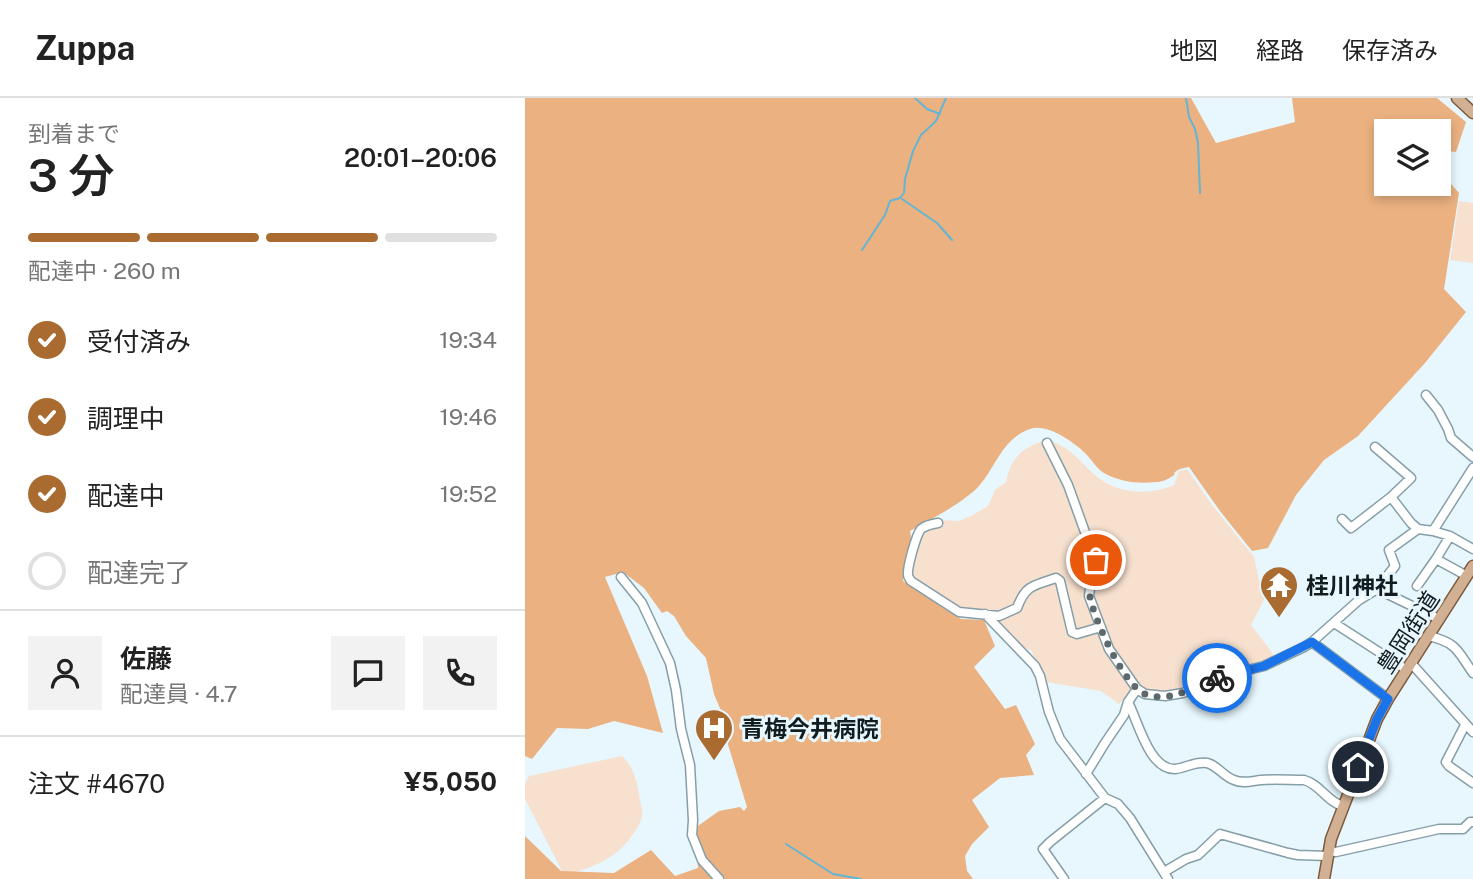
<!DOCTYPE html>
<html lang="ja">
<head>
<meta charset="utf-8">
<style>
	:root { --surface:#fff; --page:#f2f2f2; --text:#222; --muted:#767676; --line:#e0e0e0; --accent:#aa6b31 }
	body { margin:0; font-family:"Public Sans","Noto Sans JP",sans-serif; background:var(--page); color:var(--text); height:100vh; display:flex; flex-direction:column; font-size:26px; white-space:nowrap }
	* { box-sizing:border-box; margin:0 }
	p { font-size:23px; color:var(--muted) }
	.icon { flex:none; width:38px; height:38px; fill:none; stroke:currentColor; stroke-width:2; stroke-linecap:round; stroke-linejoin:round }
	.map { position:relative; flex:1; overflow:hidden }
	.panel { display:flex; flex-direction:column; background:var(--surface); width:525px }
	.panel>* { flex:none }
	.tools { position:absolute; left:849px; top:21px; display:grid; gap:14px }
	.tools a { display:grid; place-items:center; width:77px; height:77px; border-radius:0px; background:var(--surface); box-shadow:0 4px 10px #0003; font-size:35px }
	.pin { position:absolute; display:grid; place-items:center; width:60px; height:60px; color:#fff; margin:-30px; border:4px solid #fff; border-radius:50%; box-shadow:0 2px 7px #0007 }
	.courier { position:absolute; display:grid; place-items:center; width:70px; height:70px; margin:-35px; border:5px solid #1a73e8; border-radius:50%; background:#fff; color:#222; box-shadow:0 2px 9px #0007 }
	.headline em { font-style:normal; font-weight:600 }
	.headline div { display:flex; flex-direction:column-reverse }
	.headline { display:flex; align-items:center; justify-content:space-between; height:119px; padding:0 28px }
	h1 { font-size:46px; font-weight:600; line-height:52px }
	.bar { display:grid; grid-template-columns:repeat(4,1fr); gap:10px 7px; align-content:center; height:84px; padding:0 28px }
	.bar i { height:9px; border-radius:5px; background:var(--line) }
	.bar .current { background:var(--accent) }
	.bar p { grid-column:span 4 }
	.line { display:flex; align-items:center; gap:18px; padding:0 28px; border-top:2px solid var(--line) }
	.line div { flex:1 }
	.round { display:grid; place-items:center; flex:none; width:74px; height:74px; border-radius:0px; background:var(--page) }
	ol { padding:0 28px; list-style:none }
	li { display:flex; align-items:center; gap:21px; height:77px }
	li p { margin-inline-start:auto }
	li .icon { padding:7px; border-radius:50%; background:var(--accent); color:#fff; stroke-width:4 }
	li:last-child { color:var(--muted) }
	li i { width:38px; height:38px; border:4px solid var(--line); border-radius:50% }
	header { display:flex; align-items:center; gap:42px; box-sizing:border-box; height:98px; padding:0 35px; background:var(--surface); border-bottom:2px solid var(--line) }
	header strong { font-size:33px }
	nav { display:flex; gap:38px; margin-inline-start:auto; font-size:24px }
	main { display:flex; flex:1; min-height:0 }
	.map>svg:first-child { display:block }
	.green { fill:#f7e0ce }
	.forest { fill:#ebb181 }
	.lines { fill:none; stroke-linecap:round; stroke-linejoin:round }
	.stream { stroke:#62b5d3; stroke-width:2 }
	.minor-casing { stroke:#869ea8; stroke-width:11 }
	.major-casing { stroke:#7c5b3c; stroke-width:13 }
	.minor { stroke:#fff; stroke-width:8 }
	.major { stroke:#d2b093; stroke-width:10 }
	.done { stroke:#5d696d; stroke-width:7; stroke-dasharray:0 12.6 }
	.route { stroke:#1a73e8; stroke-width:9 }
	.labels { text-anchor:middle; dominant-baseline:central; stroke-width:6; stroke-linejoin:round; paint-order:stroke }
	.poi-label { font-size:23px; font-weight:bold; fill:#131d20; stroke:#e7f7fd; text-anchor:start }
	.street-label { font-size:23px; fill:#131d20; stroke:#e7f7fd }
</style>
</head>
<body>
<header>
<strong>Zuppa</strong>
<nav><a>地図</a><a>経路</a><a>保存済み</a></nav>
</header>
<main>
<section class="panel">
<div class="headline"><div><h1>3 分</h1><p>到着まで</p></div><em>20:01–20:06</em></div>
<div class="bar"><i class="current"></i><i class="current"></i><i class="current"></i><i></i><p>配達中 · 260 m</p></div>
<ol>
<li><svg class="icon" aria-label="check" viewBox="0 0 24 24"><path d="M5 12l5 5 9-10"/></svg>受付済み<p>19:34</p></li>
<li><svg class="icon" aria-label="check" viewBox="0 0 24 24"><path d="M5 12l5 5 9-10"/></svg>調理中<p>19:46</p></li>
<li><svg class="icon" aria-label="check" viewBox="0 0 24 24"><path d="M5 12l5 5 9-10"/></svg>配達中<p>19:52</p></li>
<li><i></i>配達完了</li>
</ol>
<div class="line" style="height:126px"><a class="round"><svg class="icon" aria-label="person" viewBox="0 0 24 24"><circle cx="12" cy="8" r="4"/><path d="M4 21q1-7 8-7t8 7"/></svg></a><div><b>佐藤</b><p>配達員 · 4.7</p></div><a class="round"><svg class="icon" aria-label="chat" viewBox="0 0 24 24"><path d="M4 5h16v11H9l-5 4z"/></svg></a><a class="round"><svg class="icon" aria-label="phone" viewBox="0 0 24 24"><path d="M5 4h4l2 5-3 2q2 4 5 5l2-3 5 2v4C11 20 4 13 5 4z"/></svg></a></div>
<div class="line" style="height:91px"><div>注文 #4670</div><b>¥5,050</b></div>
</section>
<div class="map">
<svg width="948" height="781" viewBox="0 0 948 781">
	<rect width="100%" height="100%" fill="#e7f7fd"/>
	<path class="green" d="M934,103L948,105V165L925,162Z
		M523,342C546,349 554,363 571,378C593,396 624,398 649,387L654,373L662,371L687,407L729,459L734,482L743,494L726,527L746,553L749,560L740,565L683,581L650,594L604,595L594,606L576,593L521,584L516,570L511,568L507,553L491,546L466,519L434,516L383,484L391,438L414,422L434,423L448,417L463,408L470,392L481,384C486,359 498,348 523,342Z
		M97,658C108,668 112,683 114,697C115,703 118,712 117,718C116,723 113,729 110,733C94,760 68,770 39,777L0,701V686L4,678Z"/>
	<path class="forest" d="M0,0H666L691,45L770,24L767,0H912L941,24L931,54L914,52V33H861V86H914V72L934,95L919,191L941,214L900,265L833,338L799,362L771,397L743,450L727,453L695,413L664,369C660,370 656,370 653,372C645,377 654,374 646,379C642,382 635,384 631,384C613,386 595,384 579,375C572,371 567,362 561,356C549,344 522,325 505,331C475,341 470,374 449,393C430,409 407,421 385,433C389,447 380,467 378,483L436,521L459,522L470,548L449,569L480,611L491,607L510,646L501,657L509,677L475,680L447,702L464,729L447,746L440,758L442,773L448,781H0V738L36,773L89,775L126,752L150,778L173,770L170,730L194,713L215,709L219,713L222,709L198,630L201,625L189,596L181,560L161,538L149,518L142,513L137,515L119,490L98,474L80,479L122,578L138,635L89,623L63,631L32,630L7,661L0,658Z"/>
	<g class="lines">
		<path class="stream" d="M390,0L402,11L415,16
			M661,0L664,19L670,31L673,45L675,95
			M377,101L412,125L427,142
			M337,152L360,117L365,103L375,100L379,95L380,81L388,53L396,37L411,23L421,0
			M261,746L308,776L336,781"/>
		<defs>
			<path id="minor" d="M901,297L913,312L923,331L926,340L948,359
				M522,345L543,387L560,434L573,459L566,483L564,498L584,551L612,591L620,596L640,598L658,595L699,578L739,568L779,549L787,544L834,502L852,491L870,468L864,452L893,431L908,433L948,370
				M850,349L886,380L866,399L886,425L893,431
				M817,421L826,430L866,399
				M413,425C407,426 401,427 396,431C391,437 382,470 383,477C383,479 385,481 386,483L434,514L474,518L492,510C501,486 509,488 531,480L535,483L547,534L552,536L576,529
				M908,433L925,438L948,451
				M925,438L911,461L942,478
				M96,479L117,505L145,565L151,592L156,631L165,667L168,722L167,737L177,762L194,781
				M892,488L911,461
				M852,491L914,521
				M460,516L510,568L515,578L524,614L535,641L580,700L593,706L605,720L643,781
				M809,525L882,572
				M904,538C933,545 933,554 948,575
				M787,544L863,601
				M886,565L948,634
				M603,604C613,623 624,672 650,671C661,670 670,663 682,665C692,667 699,679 709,682C717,686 727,683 736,682C750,681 765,682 779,682C795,686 802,704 818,708
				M940,627L921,664L924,668L948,685
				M561,676L580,645L599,617L603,604L612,591
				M804,753L811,754L914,731H938L945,724H948
				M639,774L661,761L673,757L695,736L763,755L773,757L803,758
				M539,781L518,751L525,744L580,700"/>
			<path id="major" d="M932,0L948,15
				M799,781L806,741L841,650L852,621L863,601L948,468"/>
		</defs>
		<use href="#minor" class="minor-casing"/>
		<use href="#major" class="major-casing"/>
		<use href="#minor" class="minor"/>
		<use href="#major" class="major"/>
	</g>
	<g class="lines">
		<path class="done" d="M571,462C568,474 563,487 565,499C569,521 599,588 620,596C644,606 671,588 692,580"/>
		<path class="route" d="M692,580L739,568L787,544L863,601L852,621L833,669"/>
	</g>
	<defs>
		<symbol id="temple-pin" viewBox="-11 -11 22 30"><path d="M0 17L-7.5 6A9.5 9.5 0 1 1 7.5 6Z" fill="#aa6b31" stroke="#e7f7fd"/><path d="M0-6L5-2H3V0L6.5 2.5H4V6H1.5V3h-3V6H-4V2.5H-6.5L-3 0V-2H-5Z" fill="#fff"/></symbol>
		<symbol id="hospital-pin" viewBox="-11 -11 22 30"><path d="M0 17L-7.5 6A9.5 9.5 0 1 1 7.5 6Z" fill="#aa6b31" stroke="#e7f7fd"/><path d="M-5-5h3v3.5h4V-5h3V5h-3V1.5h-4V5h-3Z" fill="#fff"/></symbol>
	</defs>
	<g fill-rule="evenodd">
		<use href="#temple-pin" x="732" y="465" width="44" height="60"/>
		<use href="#hospital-pin" x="167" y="608" width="44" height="60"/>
	</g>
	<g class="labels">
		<g class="poi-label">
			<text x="781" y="487">桂川神社</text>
			<text x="216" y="630">青梅今井病院</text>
		</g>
		<g class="street-label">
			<text transform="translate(883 534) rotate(-57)">豊岡街道</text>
		</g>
	</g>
</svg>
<div class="tools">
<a><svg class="icon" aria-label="layers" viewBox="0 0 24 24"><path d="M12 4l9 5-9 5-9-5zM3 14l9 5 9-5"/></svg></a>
</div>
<div class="pin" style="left:571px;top:462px;background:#ea580c"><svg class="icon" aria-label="bag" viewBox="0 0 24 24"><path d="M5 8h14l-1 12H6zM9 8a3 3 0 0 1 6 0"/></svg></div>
<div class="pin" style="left:833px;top:669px;background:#1f2937"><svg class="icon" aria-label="home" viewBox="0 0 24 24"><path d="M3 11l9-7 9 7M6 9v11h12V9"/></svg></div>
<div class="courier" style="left:692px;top:580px"><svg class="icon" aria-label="bike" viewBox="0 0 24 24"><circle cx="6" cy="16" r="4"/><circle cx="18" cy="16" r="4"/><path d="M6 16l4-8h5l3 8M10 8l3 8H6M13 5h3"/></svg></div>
</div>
</main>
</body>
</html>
